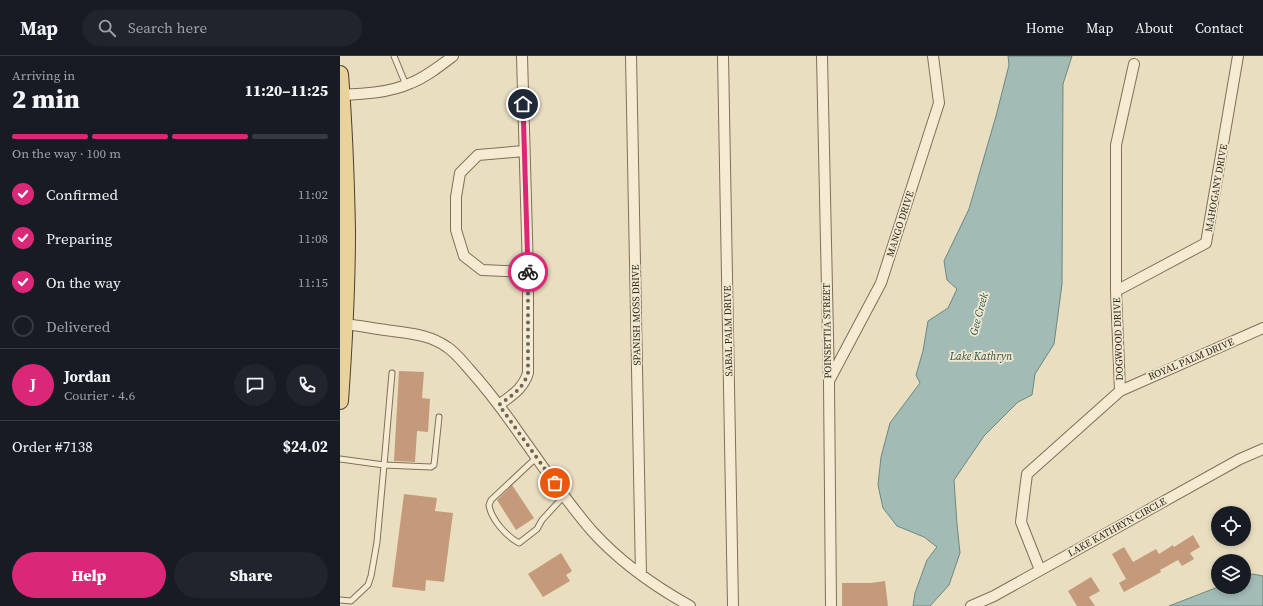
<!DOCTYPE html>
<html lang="en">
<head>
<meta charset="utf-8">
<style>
	:root { --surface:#171b24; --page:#20242c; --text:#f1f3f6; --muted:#9ea1a6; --line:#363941; --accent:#db2777 }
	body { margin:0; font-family:"Source Serif 4",serif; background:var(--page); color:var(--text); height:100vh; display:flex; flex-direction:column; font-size:15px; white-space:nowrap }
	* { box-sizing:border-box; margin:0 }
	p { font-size:13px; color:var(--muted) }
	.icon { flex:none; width:22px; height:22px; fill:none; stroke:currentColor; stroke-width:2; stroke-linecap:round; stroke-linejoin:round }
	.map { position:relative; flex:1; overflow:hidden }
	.drawer { display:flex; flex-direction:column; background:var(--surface); width:340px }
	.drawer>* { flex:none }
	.fabs { position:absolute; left:871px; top:450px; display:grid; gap:8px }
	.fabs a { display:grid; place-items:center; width:40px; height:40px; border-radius:50%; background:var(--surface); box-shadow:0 2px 6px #0003; font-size:20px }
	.pin { position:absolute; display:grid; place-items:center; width:34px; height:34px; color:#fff; margin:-17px; border:2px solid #fff; border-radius:50%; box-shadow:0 1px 4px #0007 }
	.courier { position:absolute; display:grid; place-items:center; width:40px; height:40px; margin:-20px; border:3px solid #db2777; border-radius:50%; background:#fff; color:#222; box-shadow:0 1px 5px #0007 }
	.summary em { font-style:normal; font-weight:800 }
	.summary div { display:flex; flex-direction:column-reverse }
	.summary { display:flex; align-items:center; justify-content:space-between; height:68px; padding:0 12px }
	h1 { font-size:26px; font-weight:800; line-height:30px }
	.bar { display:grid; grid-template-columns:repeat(4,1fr); gap:6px 4px; align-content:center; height:48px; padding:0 12px }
	.bar i { height:5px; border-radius:3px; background:var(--line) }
	.bar .active { background:var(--accent) }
	.bar p { grid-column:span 4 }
	.line { display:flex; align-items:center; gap:10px; padding:0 12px; border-top:1px solid var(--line) }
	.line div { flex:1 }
	.round { display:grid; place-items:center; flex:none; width:42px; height:42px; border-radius:21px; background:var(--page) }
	ol { padding:0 12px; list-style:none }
	li { display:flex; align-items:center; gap:12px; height:44px }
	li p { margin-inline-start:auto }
	li .icon { padding:4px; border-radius:50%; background:var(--accent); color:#fff; stroke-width:4 }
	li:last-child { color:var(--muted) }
	li i { width:22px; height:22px; border:2px solid var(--line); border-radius:50% }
	.cta { display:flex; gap:8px; margin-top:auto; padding:8px 12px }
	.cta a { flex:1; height:46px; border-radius:24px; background:var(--accent); color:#fff; font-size:16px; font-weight:800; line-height:46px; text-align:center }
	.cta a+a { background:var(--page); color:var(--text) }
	header { display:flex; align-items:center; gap:24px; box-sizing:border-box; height:56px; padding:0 20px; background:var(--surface); border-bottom:1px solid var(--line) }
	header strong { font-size:19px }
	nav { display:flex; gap:22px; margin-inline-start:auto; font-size:14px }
	.search { width:280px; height:36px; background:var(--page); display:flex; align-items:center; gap:10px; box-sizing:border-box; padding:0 14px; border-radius:22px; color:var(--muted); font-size:15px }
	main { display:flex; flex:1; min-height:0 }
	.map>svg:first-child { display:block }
	.water { fill:#a3bbb5; stroke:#6b8882 }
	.building { fill:#c49a7a }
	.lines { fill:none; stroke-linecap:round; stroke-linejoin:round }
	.lane-casing { stroke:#806f5a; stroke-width:7 }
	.street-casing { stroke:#806f5a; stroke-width:12 }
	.primary-casing { stroke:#4e3e2e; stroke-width:18 }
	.lane { stroke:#f5ebd2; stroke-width:5 }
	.street { stroke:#f5ebd2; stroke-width:10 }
	.primary { stroke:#e9d39b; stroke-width:16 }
	.done { stroke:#716756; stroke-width:4; stroke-dasharray:0 7.2 }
	.route { stroke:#db2777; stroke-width:5 }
	.labels { text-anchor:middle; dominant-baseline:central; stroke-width:3.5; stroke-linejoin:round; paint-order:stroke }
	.street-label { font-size:10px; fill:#31271d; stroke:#f1e8cf }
	.water-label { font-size:11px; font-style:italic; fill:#2d504e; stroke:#f1e8cf }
</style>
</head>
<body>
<header>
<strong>Map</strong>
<div class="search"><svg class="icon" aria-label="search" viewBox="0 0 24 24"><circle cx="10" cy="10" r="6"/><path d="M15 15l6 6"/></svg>Search here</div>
<nav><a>Home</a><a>Map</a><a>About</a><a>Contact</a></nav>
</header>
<main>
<section class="drawer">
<div class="summary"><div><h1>2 min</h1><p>Arriving in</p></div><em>11:20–11:25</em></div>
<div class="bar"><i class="active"></i><i class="active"></i><i class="active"></i><i></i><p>On the way · 100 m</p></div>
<ol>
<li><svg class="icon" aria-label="check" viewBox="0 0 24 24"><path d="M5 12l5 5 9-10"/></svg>Confirmed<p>11:02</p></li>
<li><svg class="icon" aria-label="check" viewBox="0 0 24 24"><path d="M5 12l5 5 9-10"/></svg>Preparing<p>11:08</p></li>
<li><svg class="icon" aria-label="check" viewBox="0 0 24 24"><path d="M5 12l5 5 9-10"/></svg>On the way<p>11:15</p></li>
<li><i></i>Delivered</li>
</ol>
<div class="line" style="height:72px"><b class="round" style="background:var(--accent);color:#fff">J</b><div><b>Jordan</b><p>Courier · 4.6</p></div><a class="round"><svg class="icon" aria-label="chat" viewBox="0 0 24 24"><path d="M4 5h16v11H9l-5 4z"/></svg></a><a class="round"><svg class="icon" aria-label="phone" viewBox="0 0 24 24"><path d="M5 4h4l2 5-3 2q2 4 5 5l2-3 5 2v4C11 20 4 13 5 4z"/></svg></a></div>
<div class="line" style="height:52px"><div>Order #7138</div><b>$24.02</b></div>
<div class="cta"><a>Help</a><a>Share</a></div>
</section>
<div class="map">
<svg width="923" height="550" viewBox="0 0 923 550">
	<rect width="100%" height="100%" fill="#e9dec0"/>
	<path class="water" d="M668,0H732L723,28L722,228L714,288L695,318L692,339L678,346L644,380L614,424L617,468L620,497L609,529L590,550H573L575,537L587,504L597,491L584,481L557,470L543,452L538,429L541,401L550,367L580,327L576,319L583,295L588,265L608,252L617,233L607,224L604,205L629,153L656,60L669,9Z
		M913,518L923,520V550H829L878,531H904V521Z"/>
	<path class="building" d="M59,315L84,316L82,342L90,343L88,376L77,375L75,406L54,405Z
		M172,429L194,462L176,474L157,444Z
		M64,438L97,442L95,455L113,457L104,526L86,524L85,535L52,531Z
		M853,479L860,491L850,497L854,503L842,510L838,504L820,514L821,516L784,536L779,527L786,523L772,498L784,491L793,506L816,493L819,498L833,489L834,491Z
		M221,497L232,515L226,519L230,525L203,541L188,518Z
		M751,521L760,535L749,541L755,550H737L728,535Z
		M545,525L548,550H502V527H531Z"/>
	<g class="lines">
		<defs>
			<path id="lane" d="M54,0L66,29
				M52,317L44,409L91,411L94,409L99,361
				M197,401L151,444L149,449C151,463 166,480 179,487L197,473L202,464L224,440
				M0,403L44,409L37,486L31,520L28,529L11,545L0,544"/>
			<path id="street" d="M291,0L301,519
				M383,0L393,550
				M482,0L489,326L491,550
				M0,39C23,38 49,37 71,27C86,21 100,10 113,0
				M184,95L138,99L120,117L116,141V174L124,200L142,214L188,216
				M776,235L866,187L898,0
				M5,268C21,270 37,273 53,275C73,278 90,279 107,291C116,297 122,305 129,313C148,334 165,357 181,380C204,412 226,445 252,475C280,506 314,530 350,550
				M489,325L541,227L599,47L593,0
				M780,335L776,235V89L794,8
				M159,349C172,339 183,333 188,317V216L182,0
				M700,514L681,466L687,418L780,335L923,272
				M631,550L654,540L900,403L923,393"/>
			<path id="primary" d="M0,18C4,70 6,122 7,174C7,231 4,288 0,345"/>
		</defs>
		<use href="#lane" class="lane-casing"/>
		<use href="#street" class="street-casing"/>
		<use href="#primary" class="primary-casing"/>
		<use href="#lane" class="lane"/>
		<use href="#street" class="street"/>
		<use href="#primary" class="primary"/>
	</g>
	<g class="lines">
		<path class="done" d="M188,216V317C183,333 172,339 159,349L215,427"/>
		<path class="route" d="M183,48L188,216"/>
	</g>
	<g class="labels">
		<g class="street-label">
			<text transform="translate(876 132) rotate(-80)">MAHOGANY DRIVE</text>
			<text transform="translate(560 168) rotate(-72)">MANGO DRIVE</text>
			<text transform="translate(296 259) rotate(-91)">SPANISH MOSS DRIVE</text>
			<text transform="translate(388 275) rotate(-91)">SABAL PALM DRIVE</text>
			<text transform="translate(487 275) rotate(-91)">POINSETTIA STREET</text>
			<text transform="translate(778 283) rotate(-92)">DOGWOOD DRIVE</text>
			<text transform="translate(851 303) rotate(-23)">ROYAL PALM DRIVE</text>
			<text transform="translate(777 471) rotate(-29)">LAKE KATHRYN CIRCLE</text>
		</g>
		<g class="water-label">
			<text transform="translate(639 258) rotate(-75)">Gee Creek</text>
			<text x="641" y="300">Lake Kathryn</text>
		</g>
	</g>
</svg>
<div class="fabs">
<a><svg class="icon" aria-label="locate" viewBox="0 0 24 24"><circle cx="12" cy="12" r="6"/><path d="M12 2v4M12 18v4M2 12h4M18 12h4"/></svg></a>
<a><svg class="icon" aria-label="layers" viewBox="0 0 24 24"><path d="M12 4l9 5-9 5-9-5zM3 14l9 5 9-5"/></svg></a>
</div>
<div class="pin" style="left:215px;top:427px;background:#ea580c"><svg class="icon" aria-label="bag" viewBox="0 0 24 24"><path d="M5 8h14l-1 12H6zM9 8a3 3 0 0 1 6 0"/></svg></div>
<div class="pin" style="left:183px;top:48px;background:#1f2937"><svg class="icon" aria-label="home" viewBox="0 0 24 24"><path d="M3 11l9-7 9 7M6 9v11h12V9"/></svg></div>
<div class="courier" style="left:188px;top:216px"><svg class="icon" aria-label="bike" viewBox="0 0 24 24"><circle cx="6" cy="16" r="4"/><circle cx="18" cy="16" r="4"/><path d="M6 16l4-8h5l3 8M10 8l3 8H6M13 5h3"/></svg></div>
</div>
</main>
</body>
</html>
